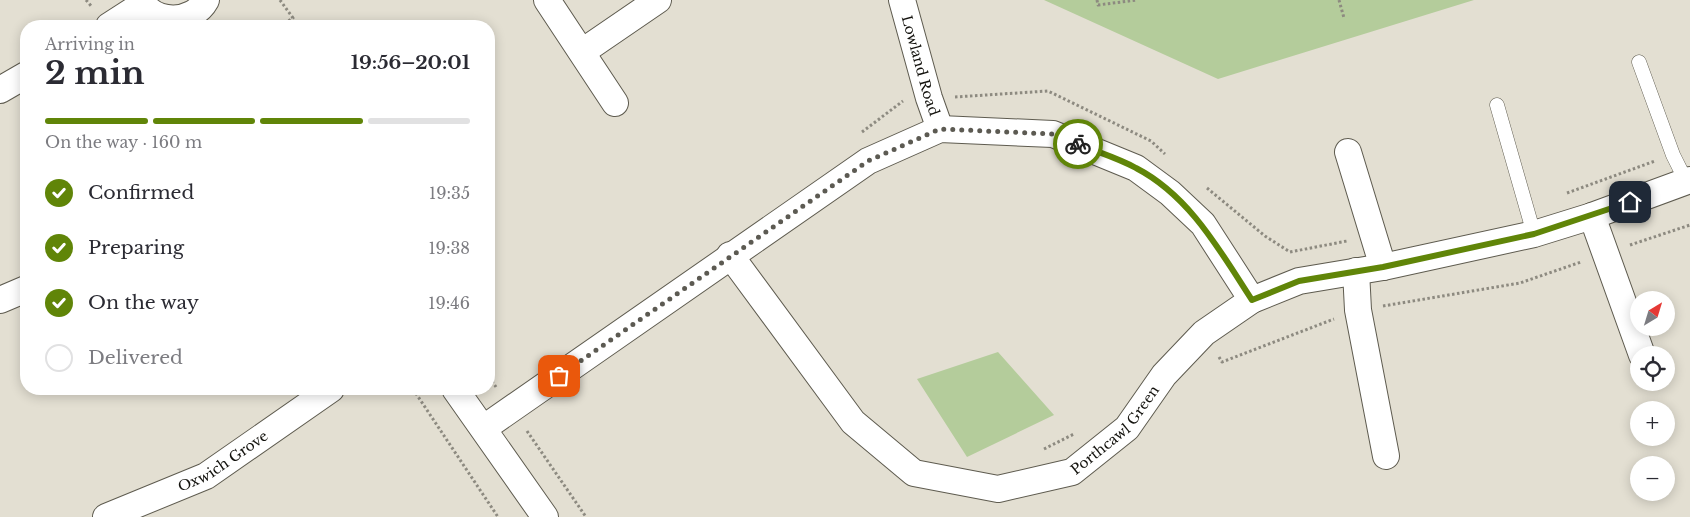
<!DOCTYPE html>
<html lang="en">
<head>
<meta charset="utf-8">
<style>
	:root { --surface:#fff; --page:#f7f7f7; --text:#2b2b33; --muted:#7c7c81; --line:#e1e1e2; --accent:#608508 }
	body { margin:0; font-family:"Libre Baskerville",serif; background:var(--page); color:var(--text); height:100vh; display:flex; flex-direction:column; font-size:19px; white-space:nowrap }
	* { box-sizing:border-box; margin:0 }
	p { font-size:16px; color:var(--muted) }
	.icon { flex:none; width:28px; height:28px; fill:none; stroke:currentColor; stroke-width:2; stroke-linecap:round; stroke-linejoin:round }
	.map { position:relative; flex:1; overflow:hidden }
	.panel { position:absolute; left:20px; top:20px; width:475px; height:375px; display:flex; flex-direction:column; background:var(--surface); border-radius:20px; box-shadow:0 2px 12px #0003 }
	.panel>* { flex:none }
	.needle { width:32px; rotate:38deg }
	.tools { position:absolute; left:1630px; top:291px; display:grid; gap:10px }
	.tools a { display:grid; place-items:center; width:45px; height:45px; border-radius:50%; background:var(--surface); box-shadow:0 2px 12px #0003; font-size:25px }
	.pin { position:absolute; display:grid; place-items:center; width:42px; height:42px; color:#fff; margin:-21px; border-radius:10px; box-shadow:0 2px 8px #0006 }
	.courier { position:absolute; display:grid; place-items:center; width:50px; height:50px; margin:-25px; border:4px solid #608508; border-radius:50%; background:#fff; color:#222; box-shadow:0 1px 6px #0007 }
	.headline em { font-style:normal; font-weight:700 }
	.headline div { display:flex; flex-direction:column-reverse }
	.headline { display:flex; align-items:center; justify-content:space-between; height:85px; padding:0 25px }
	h1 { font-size:32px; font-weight:700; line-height:38px }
	.bar { display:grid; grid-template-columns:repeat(4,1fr); gap:8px 5px; align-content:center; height:60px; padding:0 25px }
	.bar i { height:6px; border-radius:4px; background:var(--line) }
	.bar .active { background:var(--accent) }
	.bar p { grid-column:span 4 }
	ol { padding:0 25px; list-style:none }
	li { display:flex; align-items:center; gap:15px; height:55px }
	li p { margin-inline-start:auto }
	li .icon { padding:5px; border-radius:50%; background:var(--accent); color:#fff; stroke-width:4 }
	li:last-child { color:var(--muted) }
	li i { width:28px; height:28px; border:2px solid var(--line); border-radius:50% }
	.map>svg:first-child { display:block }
	.green { fill:#b4cc9b }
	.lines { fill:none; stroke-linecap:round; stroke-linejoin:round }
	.service-casing { stroke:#5e5b4f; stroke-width:15 }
	.minor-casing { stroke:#5e5b4f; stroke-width:28 }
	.path { stroke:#8d8a80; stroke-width:3; stroke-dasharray:2.5 2.5; stroke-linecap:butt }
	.service { stroke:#fff; stroke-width:14 }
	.minor { stroke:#fff; stroke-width:26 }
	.done { stroke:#5c5a52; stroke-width:5; stroke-dasharray:0 9 }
	.route { stroke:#608508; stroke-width:6 }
	.labels { text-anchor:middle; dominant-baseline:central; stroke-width:4; stroke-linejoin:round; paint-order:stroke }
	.street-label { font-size:14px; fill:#13120d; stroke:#e3dfd2 }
</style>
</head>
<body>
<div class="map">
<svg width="1690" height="517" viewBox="0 0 1690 517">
	<rect width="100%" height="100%" fill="#e3dfd2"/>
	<path class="green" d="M1044,0H1474L1218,79Z
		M998,352L1054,415L967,457L917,379Z"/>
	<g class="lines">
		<defs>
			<path id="service" d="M1639,62L1673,155L1686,181
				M1497,105L1534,234"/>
			<g id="minor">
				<path d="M141,0C154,25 193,24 206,0"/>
				<path d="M547,0L615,103"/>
				<path id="s1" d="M902,0L929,98L940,129"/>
				<path d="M109,26L143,4"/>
				<path d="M582,52L658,0"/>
				<path d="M0,90L26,75"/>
				<path d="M1348,152L1383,267"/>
				<path d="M1592,216L1642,355"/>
				<path id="s2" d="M730,255L853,422L914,473L998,489L1072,472L1127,428L1164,375L1204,333L1252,300L1299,281L1383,267L1534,234L1592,216L1690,180"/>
				<path d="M1356,271L1358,310L1386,456"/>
				<path d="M0,300L26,289"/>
				<path d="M455,389L545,517"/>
				<path d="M484,428L868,161L940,129L1053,134L1136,168L1170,193L1203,224L1252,300"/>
				<path id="s3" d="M106,517L206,476L331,389"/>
			</g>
		</defs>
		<use href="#service" class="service-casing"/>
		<use href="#minor" class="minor-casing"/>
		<path class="path" d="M86,0L92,7
			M1097,0L1098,5L1137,0
			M1339,0L1344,18
			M280,26L293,18L280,0
			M955,97L1048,91L1151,141L1165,154
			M862,132L903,101
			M1207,188L1265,236L1290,252L1347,241
			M1567,193L1655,161
			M1630,245L1690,225
			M1383,306L1520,283L1581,262
			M1219,357L1222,362L1334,319
			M489,377L496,387
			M413,389L498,517
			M527,431L586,517
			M1044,449L1074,434"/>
		<use href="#service" class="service"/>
		<use href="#minor" class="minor"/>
	</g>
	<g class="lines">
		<path class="done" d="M559,376L868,161L940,129L1053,134L1078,144"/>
		<path class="route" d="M1078,144C1097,152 1118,158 1136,168C1190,196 1220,251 1252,300L1299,281L1383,267L1534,234L1630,202"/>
	</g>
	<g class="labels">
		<g class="street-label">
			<text stroke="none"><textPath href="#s1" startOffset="68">Lowland Road</textPath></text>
			<text stroke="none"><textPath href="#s2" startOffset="509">Porthcawl Green</textPath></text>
			<text stroke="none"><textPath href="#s3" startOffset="130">Oxwich Grove</textPath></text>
		</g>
	</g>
</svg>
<div class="tools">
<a><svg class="needle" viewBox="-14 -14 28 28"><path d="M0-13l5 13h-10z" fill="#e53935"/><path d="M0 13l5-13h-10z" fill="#7c7c81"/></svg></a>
<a><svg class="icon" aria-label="locate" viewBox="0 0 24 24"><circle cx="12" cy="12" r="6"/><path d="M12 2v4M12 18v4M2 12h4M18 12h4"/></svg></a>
<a>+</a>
<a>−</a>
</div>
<div class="pin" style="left:559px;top:376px;background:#ea580c"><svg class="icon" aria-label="bag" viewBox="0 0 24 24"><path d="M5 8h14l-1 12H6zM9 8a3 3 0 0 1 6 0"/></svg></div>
<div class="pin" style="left:1630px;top:202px;background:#1f2937"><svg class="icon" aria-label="home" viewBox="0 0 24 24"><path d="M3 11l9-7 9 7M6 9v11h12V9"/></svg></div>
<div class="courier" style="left:1078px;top:144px"><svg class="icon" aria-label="bike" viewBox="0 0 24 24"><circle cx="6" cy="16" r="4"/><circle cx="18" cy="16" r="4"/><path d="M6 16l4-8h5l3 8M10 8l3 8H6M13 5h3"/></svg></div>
<section class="panel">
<div class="headline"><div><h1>2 min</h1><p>Arriving in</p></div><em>19:56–20:01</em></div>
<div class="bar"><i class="active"></i><i class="active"></i><i class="active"></i><i></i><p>On the way · 160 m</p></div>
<ol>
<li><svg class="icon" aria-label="check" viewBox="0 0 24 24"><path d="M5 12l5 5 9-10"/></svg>Confirmed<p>19:35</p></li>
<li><svg class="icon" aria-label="check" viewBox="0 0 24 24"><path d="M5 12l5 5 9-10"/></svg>Preparing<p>19:38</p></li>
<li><svg class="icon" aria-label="check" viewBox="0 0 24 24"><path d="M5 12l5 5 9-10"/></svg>On the way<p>19:46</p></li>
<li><i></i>Delivered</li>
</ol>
</section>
</div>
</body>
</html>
